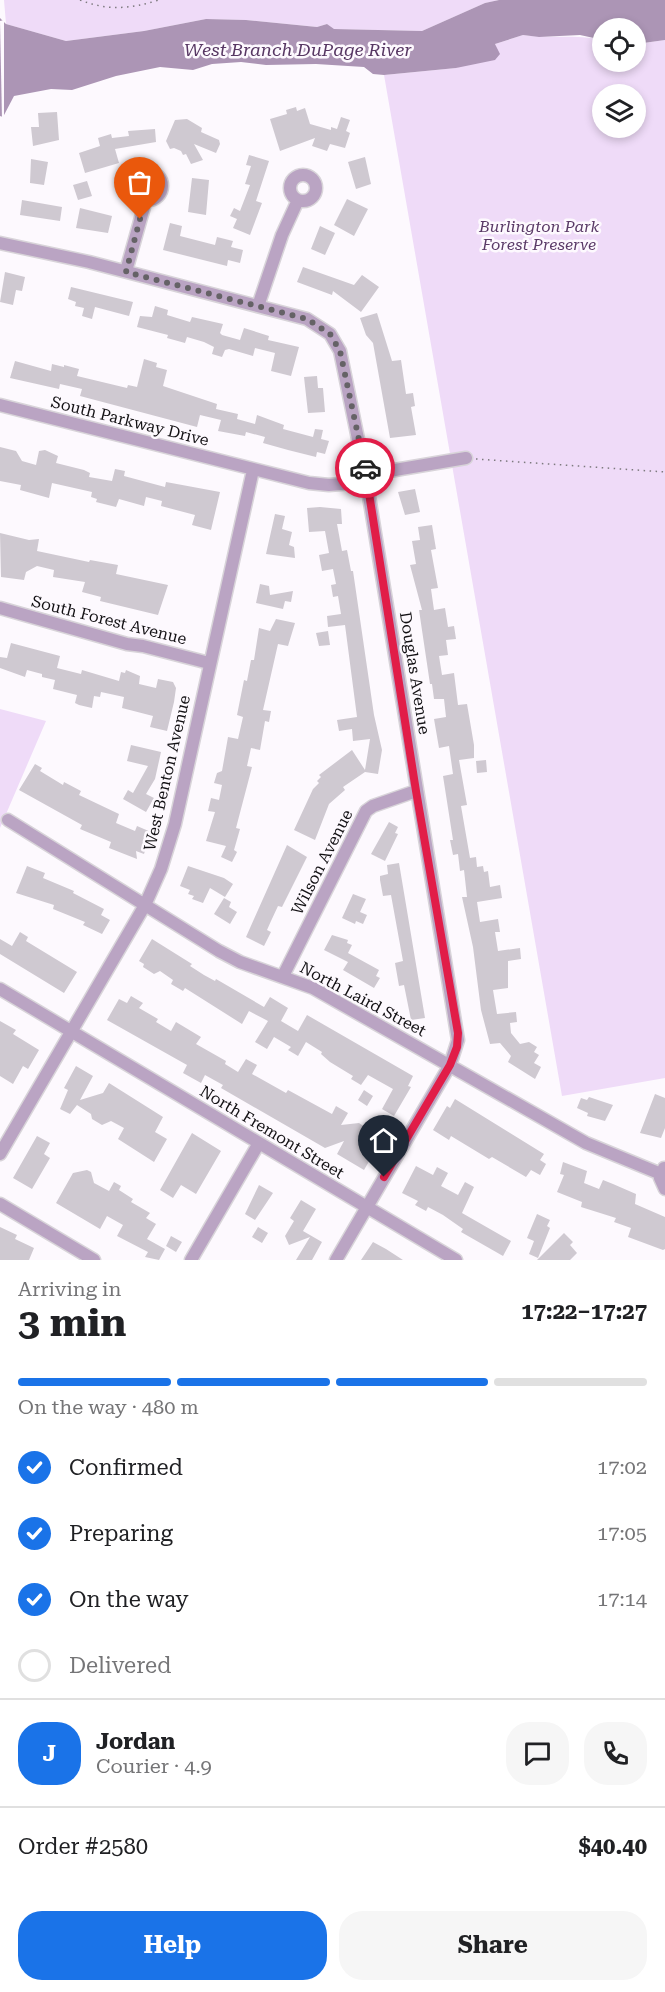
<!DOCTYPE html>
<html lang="en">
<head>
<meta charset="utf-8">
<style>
	:root { --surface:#fff; --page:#f6f6f6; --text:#202124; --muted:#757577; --line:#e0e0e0; --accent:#1a73e8 }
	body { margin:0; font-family:"Roboto Serif",serif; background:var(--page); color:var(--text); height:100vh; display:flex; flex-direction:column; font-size:22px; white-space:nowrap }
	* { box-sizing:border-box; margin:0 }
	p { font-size:20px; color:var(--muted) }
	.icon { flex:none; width:33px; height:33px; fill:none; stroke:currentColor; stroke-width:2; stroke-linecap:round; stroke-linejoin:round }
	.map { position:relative; height:1260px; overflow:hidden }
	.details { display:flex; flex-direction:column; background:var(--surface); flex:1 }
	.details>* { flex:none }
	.controls { position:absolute; left:592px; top:18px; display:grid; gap:12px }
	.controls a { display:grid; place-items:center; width:54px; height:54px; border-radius:50%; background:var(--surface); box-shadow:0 3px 9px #0003; font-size:30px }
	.pin { position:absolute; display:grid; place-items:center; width:51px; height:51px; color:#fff; margin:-62px -26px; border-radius:50% 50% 50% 0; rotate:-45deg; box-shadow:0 0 6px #0007 }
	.pin .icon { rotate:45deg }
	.courier { position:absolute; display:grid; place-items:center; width:60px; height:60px; margin:-30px; border:4px solid #e11d48; border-radius:50%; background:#fff; color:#222; box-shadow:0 2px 8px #0007 }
	.headline em { font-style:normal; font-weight:700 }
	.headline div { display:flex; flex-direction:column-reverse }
	.headline { display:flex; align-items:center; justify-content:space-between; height:102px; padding:0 18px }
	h1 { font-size:39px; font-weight:700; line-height:45px }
	.bar { display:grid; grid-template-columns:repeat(4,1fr); gap:9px 6px; align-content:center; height:72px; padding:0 18px }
	.bar i { height:8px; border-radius:4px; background:var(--line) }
	.bar .current { background:var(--accent) }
	.bar p { grid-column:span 4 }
	.line { display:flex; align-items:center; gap:15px; padding:0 18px; border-top:2px solid var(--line) }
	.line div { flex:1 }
	.round { display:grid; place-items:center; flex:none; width:63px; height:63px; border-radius:24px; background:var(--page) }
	ol { padding:0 18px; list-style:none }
	li { display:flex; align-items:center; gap:18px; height:66px }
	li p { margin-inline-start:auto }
	li .icon { padding:6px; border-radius:50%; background:var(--accent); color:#fff; stroke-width:4 }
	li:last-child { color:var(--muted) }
	li i { width:33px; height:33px; border:3px solid var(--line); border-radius:50% }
	.button { display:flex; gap:12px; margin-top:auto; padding:12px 18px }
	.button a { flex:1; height:69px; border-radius:24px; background:var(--accent); color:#fff; font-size:24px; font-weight:700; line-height:69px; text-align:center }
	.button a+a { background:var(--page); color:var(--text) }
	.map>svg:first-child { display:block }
	.green { fill:#efdbf8; fill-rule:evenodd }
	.water { fill:#ac95b5 }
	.pier { fill:#fdf9fe }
	.building { fill:#cfc9d1 }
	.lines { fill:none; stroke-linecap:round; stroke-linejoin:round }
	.minor-casing { stroke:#d8d4d9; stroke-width:15 }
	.path { stroke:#7d7a7e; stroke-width:1.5; stroke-dasharray:1.5 4.5; stroke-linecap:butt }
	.minor { stroke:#baa4c3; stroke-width:12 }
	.done { stroke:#656266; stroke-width:6; stroke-dasharray:0 10.8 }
	.route { stroke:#e11d48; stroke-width:8 }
	.labels { text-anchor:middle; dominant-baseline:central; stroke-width:5; stroke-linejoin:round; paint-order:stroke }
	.park-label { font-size:16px; font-style:italic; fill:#5a3a67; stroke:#fdf9fe }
	.street-label { font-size:16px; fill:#131114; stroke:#fdf9fe }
	.water-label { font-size:18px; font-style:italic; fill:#573763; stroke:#fdf9fe }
</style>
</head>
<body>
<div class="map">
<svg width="665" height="1260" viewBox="0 0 665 1260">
	<rect width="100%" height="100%" fill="#fdf9fe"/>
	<path class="green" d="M4,0H499L485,3L422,31L333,29L327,24L317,27L246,20L206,19L144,31L66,41L6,24Z
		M523,35C550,39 576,34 603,40V62H636V44L665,40V1078L562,1096L384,75L456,68L497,49L495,44ZM603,94H636V128H603Z
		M0,709L46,721L0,828Z"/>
	<path class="water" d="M499,0H665V40L636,44V28H603V40L580,35L539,37L523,35L495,44L500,54L495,60L456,68L384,75L373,74L364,67L316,64L266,65L241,62L212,64L193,70L160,67L116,76L72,90L51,89L14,96L3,117L0,116V18L6,24L66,41L144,31L206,19L246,20L317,27L327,24L334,29L422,31L485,3Z"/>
	<path class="pier" d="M4,20V119L2,120L0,21Z"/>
	<path class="building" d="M296,107L297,111L305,108L310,124L331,130V127L337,129L341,117L350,120L346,131L350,133L345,148L330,144L327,151L312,146L315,138L280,151L270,119L287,114L286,110Z
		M57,112L59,140L33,146L31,127H39L38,113Z
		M187,119L202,128L201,132L219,140L220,144L216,153L194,144L203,160L191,164L186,154L183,155L181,151L174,148L170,149L166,141L175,120Z
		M155,129L156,142L115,149L119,163L85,173L79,153L100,146L98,138L111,134L112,138L129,136L128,131Z
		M249,155L269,161L256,201L262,203L250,235L233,228L237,219L230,216L234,208L240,211L250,185L245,184L251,166L246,165Z
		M365,157L371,184L356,189L348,162Z
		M31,159L48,162L44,185L30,183Z
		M192,178L209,180L206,215L188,212Z
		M87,181L92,196L78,200L73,185Z
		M347,199L368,209L354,236L334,225Z
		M22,200L62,207L60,221L20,215Z
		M80,208L112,216L108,233L76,228Z
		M170,223L182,226L180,236L215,245L217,237L233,241L231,247L243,250L240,263L228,260L227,266L163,250Z
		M320,226L335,233L325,255L311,249Z
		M303,267L354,285L362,275L379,287L361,312L333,291L332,295L297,282Z
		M5,272L25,277L22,291L16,290L13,305L0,302Z
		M71,287L133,302L129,316L95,307L92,319L82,316L84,308L75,306L76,302L68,299Z
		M155,306L168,310L167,315L190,322L192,317L223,324L220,333L222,335L240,340L244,328L269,336L268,340L299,347L291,376L271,371L275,353L255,348L253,356L229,349L225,350L222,357L212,354L214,347L204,342L187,337L185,343L167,338L168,335L137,327L140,316L152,317Z
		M377,313L392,361L401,360L406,394L413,393L415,406L411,407L416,435L390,438L373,343L366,335L360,318Z
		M144,359L157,363L156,367L167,370L163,386L217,404L216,409L238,414L237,419L255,424L257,415L284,425L283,429L313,437L315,429L323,430L321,439L329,441L325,454L317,452L316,457L288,450L263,443L265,437L246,432L245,436L218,431L221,420L200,415L197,427L80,396L82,389L60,384L59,389L10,378L15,361L51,371L52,364L64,367V365L79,369L77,376L127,388L128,385L137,387Z
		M317,376L318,388H323L325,412L308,413L304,377Z
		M0,447L16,451L22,461L36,465L39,451L45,450L58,456L56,463L84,470L90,473L89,477L112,481L115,469L125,471L124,476L165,487L166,482L220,492L211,530L192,525L195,515L161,506L162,501L146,497L144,506L119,499L116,507L96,502L97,499L91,497L92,492L52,483L49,498L20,490L21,485L0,481Z
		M415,489L420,512L405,515L398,492Z
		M320,507L341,509L342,524H337L342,551L347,550L351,571H353L374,715L382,750L378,774L365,772L343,787L345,790L329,804L315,840L294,830L313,789L319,783L317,781L321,777L319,775L352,750L365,770L370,739L353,741L352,729L339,731L337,720L357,717L345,625L328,627L327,616L341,614L338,596L333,597L331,585L336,584L333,569L322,571L319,555L329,553L325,531L309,532L307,508Z
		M275,514L285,516L282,529L292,532L289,545L294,547L295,558L266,554Z
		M432,525L436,549L431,550L438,588L431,589L434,610L445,608L448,627L454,626L456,639L446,640L448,655L439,656L442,675L454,673L458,705L467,704L474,745V758L459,760L467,805L461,806L470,858L476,857L477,867L483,866L484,872L488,871L490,887L500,885L502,898L477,902L480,922L498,919L500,932H495L498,951L520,948L521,959L508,961V988L493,990L497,1014L516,1012L517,1022L510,1023L511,1033L520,1044L529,1042L537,1047L534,1052L539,1055L534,1063L541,1067L535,1079L508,1062L511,1056L500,1043L490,1044L481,1010L473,947L462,897H467L464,870L460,871L458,854L453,855L450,840H453L443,776L453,774L449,746L439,748L434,719L446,717L444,699H434L432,684H430L419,610H422L410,565L416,564L412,541L420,540L418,527Z
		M0,533L29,540L39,539L37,551L89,562L90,560L118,565L116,574L168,585L158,615L100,601L101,597L82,592L85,582L53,577L54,570L37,566L26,572L24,580L1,577Z
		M260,584L269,586L270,595L293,591L291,602L285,601L283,609L256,603Z
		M276,619L295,623L288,646L278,644L263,710L271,711L269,722L265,721L260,750L251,748L247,766L252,767L236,828L240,829L234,850L237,852L232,862L221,857L226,846L206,841L215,812L208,811L211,798L219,800L222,785L214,783L217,773L222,771L228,737L238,739L243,717L237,715L244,680L247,681L251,660H254L259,628L270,631Z
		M328,631L330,645L319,646L316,633Z
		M11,643L60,656L57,668L81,674L82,670L119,681L121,672L125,673L126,670L140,676L139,684L156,688L158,679L173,682L176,688L174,702L167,731L150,727L153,716L122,708L124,697L101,692L100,697L94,696L92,708L79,705L75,703L77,695L53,689L55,680L42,677V674L27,670L25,677L0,668V657L7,658Z
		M131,745L161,752L155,779L146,794L154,798L146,812L123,799L128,790L133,793L148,766L127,761Z
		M486,760L487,772L477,773L476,761Z
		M35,764L42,768L40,771L63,785L64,782L81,791L79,795L119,814L116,823L135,831L137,826L151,832L144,854L136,851L137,859L109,848L111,842L80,829L82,825L19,790Z
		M389,822L398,827L395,833L398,834L385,861L371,854Z
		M287,845L307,857L282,907L278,906L271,921L267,930L271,932L264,946L246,937Z
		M399,863L425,1018L411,1020L404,985L399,986L395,963L403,961L391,895L383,896L380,880V876L388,874L387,865Z
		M27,866L45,873L43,878L74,891L73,893L104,909L101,915L110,920L102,934L83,925L85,922L53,909L54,905L16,893Z
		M188,866L224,878L233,884L225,897L210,888L203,903L192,899L194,896L188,894L190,890L180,886Z
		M353,894L366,899L360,912L367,915L363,924L356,921L355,924L342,918Z
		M224,898L231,902L229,907L237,912L230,924L214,914Z
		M20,932L28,937L26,941L77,972L64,993L0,954V939L12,946Z
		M332,935L348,940L347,943L352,945L348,953L379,970L376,976L380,978L374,988L343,970L348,962L324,950Z
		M152,939L192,964L190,966L204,975L215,981L216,979L264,1007L270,997L288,1008L281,1021L298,1031L307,1015L413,1076L408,1086L411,1087L394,1116L382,1109L393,1089L368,1075L361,1085L351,1079L353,1076L330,1062L321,1054L322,1052L306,1042L298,1056L288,1050L291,1047L274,1037L267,1049L255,1042L268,1021L249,1011L242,1024L185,988L183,991L171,984L173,980L160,971L154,974L143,967L144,964L139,961Z
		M131,996L143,1003L139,1008L158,1019L156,1022L171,1031L176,1022L201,1037L196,1044L226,1061L225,1064L238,1072L246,1059L257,1065L252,1074L286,1093L288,1090L332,1114L336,1106L348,1113L341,1125L359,1123L382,1139L364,1170L337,1154L344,1141L325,1148L221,1088L223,1085L205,1075L201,1083L183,1073L187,1065L107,1020L119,999L127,1003Z
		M0,1021L16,1030L13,1034L39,1050L28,1069L23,1066L13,1084L0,1076Z
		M76,1066L93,1076L80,1100L103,1093L109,1083L163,1117L155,1132L167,1139L154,1162L118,1139L124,1128L111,1121L102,1125L92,1119L91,1114L77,1105L70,1114L60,1109L68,1090L64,1088Z
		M364,1090L373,1096L367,1106L358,1100Z
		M655,1094L665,1098V1128L661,1138L640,1133Z
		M589,1097L613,1105L605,1121L587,1116L588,1113L577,1108L581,1098L587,1100Z
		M455,1099L544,1154L540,1160L546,1164L540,1175L531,1170L526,1177L492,1157L489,1159L451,1136L449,1140L433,1130L447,1106L450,1108Z
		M192,1133L221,1151L196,1194L181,1185L173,1198L160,1190Z
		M37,1136L50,1143L44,1154L50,1158L32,1189L13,1178Z
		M563,1162L587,1171L584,1183L599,1189L603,1180L613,1184L636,1194L635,1204L665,1217V1249L663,1250L628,1237L631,1228L614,1222L616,1218L581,1207L582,1202L557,1192L564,1175L560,1174Z
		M416,1166L433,1175L437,1167L448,1173L441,1186L458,1195L465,1182L474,1187L462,1213L511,1241L503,1256L461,1232L463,1229L443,1215L428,1207L426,1211L415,1205L418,1201L402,1193Z
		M87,1170L91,1172L94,1183L109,1191L114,1182L121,1186L119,1190L133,1199L131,1202L150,1213L146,1218L156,1224L147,1239L165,1249L159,1260L145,1257L148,1252L117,1236L123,1225L107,1216L100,1229L56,1203L73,1173Z
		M259,1185L273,1193L255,1220L245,1214Z
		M301,1200L316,1209L303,1231L322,1242L312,1260H296L310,1237L289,1245L285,1236L294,1221L290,1218Z
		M537,1214L550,1220L547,1226L550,1228L538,1258L529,1254L534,1241L527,1238Z
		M0,1227L17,1235L15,1239L34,1248L29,1260H0Z
		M258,1227L268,1233L262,1243L252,1237Z
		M564,1233L573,1242L570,1245L577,1253L570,1260H537Z
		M171,1236L182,1242L176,1252L166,1246Z
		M373,1242L386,1249L403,1260H361Z"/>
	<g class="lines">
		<defs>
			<path id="minor" d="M134 186a14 14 0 1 1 28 0a14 14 0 1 1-28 0Z
				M290 188a13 13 0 1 1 26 0a13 13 0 1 1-26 0Z
				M0,243L89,262L307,319L330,334L340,351L366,478L458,1040L450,1065L336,1260
				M126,271L146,200
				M258,306L282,235L298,200
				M0,405L309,483L329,485L352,483L383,472L466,458
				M0,608L127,644L143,646L209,663
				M8,820L219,951L240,962L313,988L586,1143L661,1174
				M283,976L366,811L373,806L416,791
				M0,989L456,1260
				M0,1154L145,905L161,869L175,824L253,470
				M664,1168L660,1178L665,1189
				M0,1204L94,1260
				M191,1260L259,1143"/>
		</defs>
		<use href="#minor" class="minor-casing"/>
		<path class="path" d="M80,0C108,11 130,9 159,0
			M476,459L665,472"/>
		<use href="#minor" class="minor"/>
	</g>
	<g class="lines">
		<path class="done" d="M140,219L126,272L307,319L330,334L340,351L365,468"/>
		<path class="route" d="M365,468L416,791L458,1033L457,1047L450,1065L384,1177"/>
	</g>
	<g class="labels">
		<g class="park-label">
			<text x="539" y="226">Burlington Park<tspan x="539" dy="18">Forest Preserve</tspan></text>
		</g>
		<g class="street-label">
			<text transform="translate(130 421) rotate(14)">South Parkway Drive</text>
			<text transform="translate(109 620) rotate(14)">South Forest Avenue</text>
			<text transform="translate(415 673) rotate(81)">Douglas Avenue</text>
			<text transform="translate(167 773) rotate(-77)">West Benton Avenue</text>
			<text transform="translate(322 862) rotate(-63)">Wilson Avenue</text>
			<text transform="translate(363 999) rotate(28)">North Laird Street</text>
			<text transform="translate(272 1132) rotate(31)">North Fremont Street</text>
		</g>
		<g class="water-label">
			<text x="298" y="49">West Branch DuPage River</text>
		</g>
	</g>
</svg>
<div class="controls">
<a><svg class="icon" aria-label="locate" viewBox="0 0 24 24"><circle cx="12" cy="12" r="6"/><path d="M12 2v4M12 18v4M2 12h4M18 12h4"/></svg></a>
<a><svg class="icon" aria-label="layers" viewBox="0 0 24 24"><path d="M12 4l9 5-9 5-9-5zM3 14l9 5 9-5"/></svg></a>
</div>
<div class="pin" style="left:140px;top:219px;background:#ea580c"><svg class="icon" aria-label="bag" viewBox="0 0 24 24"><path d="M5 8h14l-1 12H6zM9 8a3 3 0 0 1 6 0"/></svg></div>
<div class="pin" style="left:384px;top:1177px;background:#1f2937"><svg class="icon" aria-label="home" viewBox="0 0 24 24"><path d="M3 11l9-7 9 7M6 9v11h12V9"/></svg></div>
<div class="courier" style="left:365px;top:468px"><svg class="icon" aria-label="car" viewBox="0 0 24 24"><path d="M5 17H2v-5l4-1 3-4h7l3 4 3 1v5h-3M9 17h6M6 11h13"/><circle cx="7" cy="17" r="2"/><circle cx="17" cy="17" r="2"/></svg></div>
</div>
<section class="details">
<div class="headline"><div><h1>3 min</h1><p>Arriving in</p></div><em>17:22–17:27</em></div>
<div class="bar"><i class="current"></i><i class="current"></i><i class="current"></i><i></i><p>On the way · 480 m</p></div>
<ol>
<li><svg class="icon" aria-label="check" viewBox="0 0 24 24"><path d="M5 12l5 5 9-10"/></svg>Confirmed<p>17:02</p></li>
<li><svg class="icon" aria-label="check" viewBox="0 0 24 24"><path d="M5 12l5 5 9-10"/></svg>Preparing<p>17:05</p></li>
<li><svg class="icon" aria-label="check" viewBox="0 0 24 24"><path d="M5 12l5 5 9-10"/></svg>On the way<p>17:14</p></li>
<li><i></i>Delivered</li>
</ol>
<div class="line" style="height:108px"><b class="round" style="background:var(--accent);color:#fff">J</b><div><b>Jordan</b><p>Courier · 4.9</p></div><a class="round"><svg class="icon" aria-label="chat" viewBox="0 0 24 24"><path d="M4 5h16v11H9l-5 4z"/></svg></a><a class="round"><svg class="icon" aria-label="phone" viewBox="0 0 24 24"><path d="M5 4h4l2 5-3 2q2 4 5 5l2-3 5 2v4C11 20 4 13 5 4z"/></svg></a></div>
<div class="line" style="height:78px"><div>Order #2580</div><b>$40.40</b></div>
<div class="button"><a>Help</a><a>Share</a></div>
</section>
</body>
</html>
